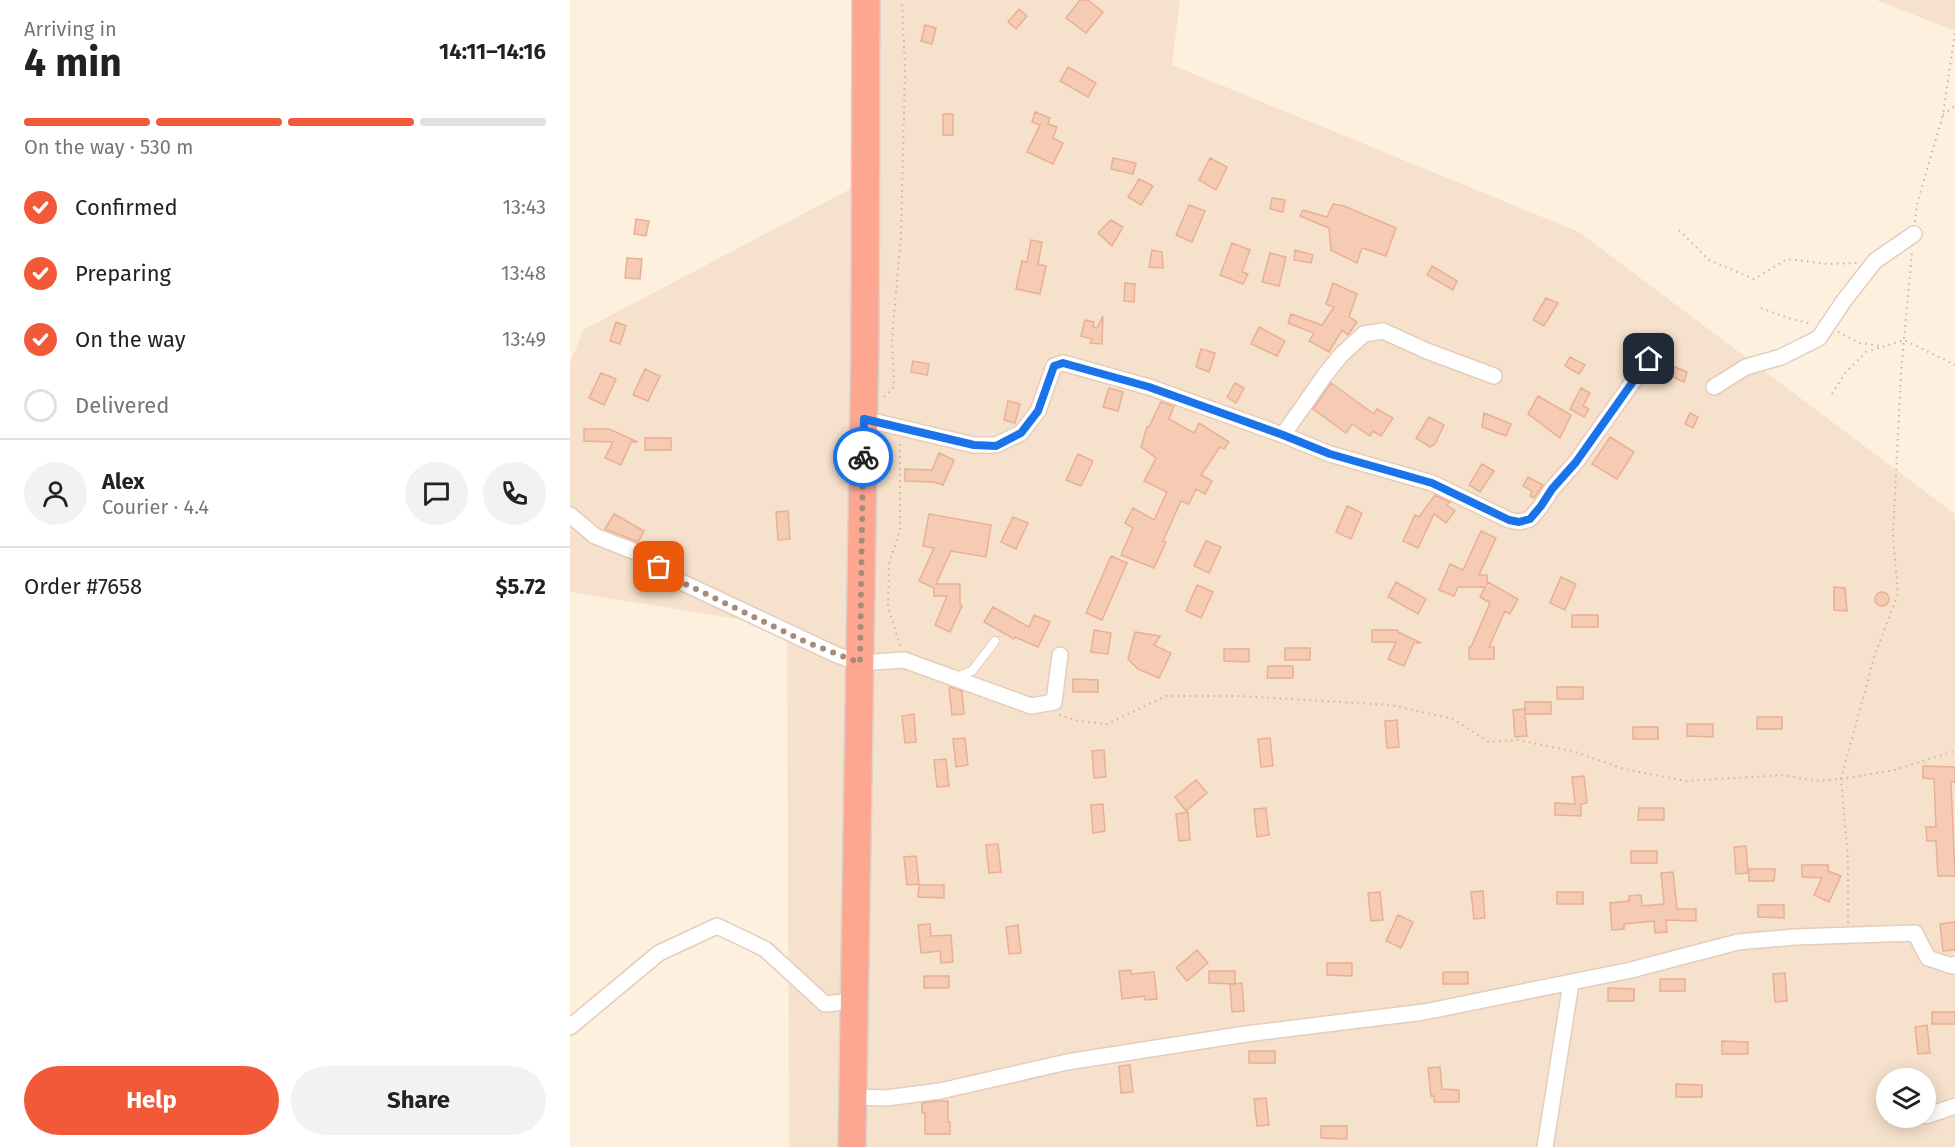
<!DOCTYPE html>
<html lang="en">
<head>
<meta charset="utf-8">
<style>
	:root { --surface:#fff; --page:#f2f2f2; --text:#222; --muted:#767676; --line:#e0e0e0; --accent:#f25939 }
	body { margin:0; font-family:"Fira Sans",sans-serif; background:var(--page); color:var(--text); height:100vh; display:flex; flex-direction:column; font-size:22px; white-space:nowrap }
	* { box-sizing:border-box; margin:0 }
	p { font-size:20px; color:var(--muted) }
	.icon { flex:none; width:33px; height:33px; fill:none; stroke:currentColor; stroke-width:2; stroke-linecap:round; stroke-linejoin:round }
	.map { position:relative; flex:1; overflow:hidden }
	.side { display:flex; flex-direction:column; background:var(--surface); width:570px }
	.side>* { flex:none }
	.controls { position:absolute; left:1306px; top:1068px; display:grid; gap:12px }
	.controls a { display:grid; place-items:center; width:60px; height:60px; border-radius:50%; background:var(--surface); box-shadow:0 3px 15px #0003; font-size:30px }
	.pin { position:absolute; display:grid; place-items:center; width:51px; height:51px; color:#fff; margin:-26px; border-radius:12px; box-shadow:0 3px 9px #0006 }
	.courier { position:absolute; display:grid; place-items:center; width:60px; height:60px; margin:-30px; border:4px solid #1a73e8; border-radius:50%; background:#fff; color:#222; box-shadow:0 2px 8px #0007 }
	.overview em { font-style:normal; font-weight:700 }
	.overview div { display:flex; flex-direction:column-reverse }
	.overview { display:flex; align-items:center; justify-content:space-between; height:102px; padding:0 24px }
	h1 { font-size:39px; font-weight:700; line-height:45px }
	.bar { display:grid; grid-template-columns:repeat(4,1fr); gap:9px 6px; align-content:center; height:72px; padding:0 24px }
	.bar i { height:8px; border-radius:4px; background:var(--line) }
	.bar .active { background:var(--accent) }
	.bar p { grid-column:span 4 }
	.line { display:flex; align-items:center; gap:15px; padding:0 24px; border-top:2px solid var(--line) }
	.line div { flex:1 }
	.round { display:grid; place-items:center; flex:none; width:63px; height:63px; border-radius:32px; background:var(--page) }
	ol { padding:0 24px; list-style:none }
	li { display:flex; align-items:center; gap:18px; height:66px }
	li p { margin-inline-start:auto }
	li .icon { padding:6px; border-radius:50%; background:var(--accent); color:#fff; stroke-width:4 }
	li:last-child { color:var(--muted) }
	li i { width:33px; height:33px; border:3px solid var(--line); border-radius:50% }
	.cta { display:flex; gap:12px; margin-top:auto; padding:12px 24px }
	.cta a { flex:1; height:69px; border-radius:36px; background:var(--accent); color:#fff; font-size:24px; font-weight:700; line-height:69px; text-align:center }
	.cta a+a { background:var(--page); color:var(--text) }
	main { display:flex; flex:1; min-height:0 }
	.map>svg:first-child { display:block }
	.residential { fill:#f6e1cc; fill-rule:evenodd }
	.building { fill:#f5cbb4; stroke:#e9b093; stroke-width:1.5 }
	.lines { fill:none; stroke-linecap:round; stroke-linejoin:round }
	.lane-casing { stroke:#e4cdbd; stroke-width:10 }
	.street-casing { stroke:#e4cdbd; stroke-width:18 }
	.highway-casing { stroke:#dbd3cf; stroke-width:30 }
	.path { stroke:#daae97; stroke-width:2; stroke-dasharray:1.5 4.5; stroke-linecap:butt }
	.lane { stroke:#fff; stroke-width:8 }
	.street { stroke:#fff; stroke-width:15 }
	.highway { stroke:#fea790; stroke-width:27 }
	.done { stroke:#a68b7b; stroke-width:6; stroke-dasharray:0 10.8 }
	.route { stroke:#1a73e8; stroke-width:8 }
</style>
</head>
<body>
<main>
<section class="side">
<div class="overview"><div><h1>4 min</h1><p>Arriving in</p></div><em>14:11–14:16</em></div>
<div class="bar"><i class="active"></i><i class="active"></i><i class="active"></i><i></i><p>On the way · 530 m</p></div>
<ol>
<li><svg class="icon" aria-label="check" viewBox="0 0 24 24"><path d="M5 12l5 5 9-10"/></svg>Confirmed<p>13:43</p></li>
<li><svg class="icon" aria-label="check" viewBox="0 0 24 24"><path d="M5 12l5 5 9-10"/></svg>Preparing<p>13:48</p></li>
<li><svg class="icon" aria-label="check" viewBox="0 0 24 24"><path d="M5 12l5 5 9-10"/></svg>On the way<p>13:49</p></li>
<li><i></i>Delivered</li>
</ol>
<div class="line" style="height:108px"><a class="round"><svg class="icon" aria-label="person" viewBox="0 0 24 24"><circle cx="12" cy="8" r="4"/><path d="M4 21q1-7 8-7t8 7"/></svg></a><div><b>Alex</b><p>Courier · 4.4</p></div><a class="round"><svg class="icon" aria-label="chat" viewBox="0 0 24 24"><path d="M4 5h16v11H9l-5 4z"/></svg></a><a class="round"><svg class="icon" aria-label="phone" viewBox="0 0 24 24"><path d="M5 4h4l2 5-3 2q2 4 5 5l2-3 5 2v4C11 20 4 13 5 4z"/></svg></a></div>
<div class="line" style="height:78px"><div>Order #7658</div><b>$5.72</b></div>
<div class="cta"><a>Help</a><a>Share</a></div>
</section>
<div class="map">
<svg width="1385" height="1147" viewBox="0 0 1385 1147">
	<rect width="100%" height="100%" fill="#fef0de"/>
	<path class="residential" d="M309,0H610L602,65L1009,232L1385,514V1147H219L217,627L0,592V364L13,330L303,177ZM1317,1078H1356V1118H1317Z
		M1306,0H1385V31Z"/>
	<path class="building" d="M510,0H518L533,12L516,33L496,18Z
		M449,9L457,16L446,29L438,22Z
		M355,25L366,28L362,44L351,41Z
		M498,67L526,83L518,97L490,81Z
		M465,112L480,118L478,124L487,127L483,138L493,143L483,164L457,152L470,125L462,122Z
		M373,114H383V135H373Z
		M543,158L566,163L563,174L541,169Z
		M640,158L657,167L646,190L629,180Z
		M569,179L583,186L571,205L558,197Z
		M702,198L715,200L713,212L700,209Z
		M763,204L774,206L826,228L816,256L792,248L787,263L761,250L759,228L730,216L733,210L757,217Z
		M619,205L635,211L622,242L606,235Z
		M66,219L79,221L76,236L64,234Z
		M541,220L553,227L542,246L528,233Z
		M461,240L472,242L468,264L476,266L470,294L446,289L452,261L457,262Z
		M662,243L680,250L672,272L678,274L673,284L650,275Z
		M582,250L592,252L593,268L579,267Z
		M725,250L743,255L741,263L724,260Z
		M700,253L716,257L709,286L692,282Z
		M57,258L72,259L70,279L55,278Z
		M862,266L887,281L883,290L857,275Z
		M555,283L565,284L564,302L554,301Z
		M763,283L787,294L779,317L787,322L778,335L772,330L759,352L739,341L744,333L718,323L721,314L752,325L764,307L756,304Z
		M976,298L988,303L974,326L963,320Z
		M533,316L532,344L520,343L522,339L511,336L515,320L524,322L523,327L527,328Z
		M46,322L56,326L50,344L40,341Z
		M689,327L715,341L707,356L681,344Z
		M631,349L645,353L639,372L626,367Z
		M1000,357L1015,365L1009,374L995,366Z
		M343,361L359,364L357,375L341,372Z
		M1100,365L1117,372L1114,382L1096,374Z
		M75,369L90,376L78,401L63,395Z
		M31,373L46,379L34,405L19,398Z
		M665,383L674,388L666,403L657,397Z
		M761,383L804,414L807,409L823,418L811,436L803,431L800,436L782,424L776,433L743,409Z
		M539,388L553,392L548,411L533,407Z
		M1011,388L1020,393L1013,406L1019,409L1014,417L1000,409Z
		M968,396L1001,415L990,438L958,414Z
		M438,401L450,404L445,423L434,420Z
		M591,402L604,406L599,419L624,433L629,423L659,442L654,449L650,447L631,475L642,481L635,494L626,489L619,504L611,501L593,541L596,542L584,568L551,555L563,528L555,523L563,508L584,520L597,492L574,481L586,458L571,447L577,427H579Z
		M914,413L941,424L936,436L912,427Z
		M1120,413L1128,417L1123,428L1115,424Z
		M859,417L874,425L865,444L860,447L846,438Z
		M14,429H39L68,442H61L51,465L35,458L43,442L14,441Z
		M1040,437L1064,452L1047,479L1022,464Z
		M75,438H101V450H75Z
		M369,453L384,460L373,485L364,482L335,481V469L362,470Z
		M508,454L523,461L511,486L496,480Z
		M912,464L924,471L910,492L899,485Z
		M958,477L973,485L964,498L960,496L962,491L953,486Z
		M865,495L880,502L877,505L885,511L876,523L864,514L848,548L833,541L845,515L849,517Z
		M777,506L792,513L781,539L766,532Z
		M218,511L220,539L208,540L206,512Z
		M44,514L74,531L68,542L35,529Z
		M359,514L421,525L416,557L381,551L366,584H390V605L392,606L380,632L365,625L377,596H364V588L349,581L364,548L353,546Z
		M443,517L458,523L446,549L431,542Z
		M911,531L926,538L909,575H917V585L918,582L948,599L940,614L935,611L919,647H924V659H899V647H901L920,603L910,597L915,587H888L884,596L869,590L880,564L893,570Z
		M636,541L651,547L639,573L624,566Z
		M541,556L557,563L532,620L516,613Z
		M991,577L1006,584L995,610L980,603Z
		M826,582L856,599L848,614L818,597Z
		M627,585L643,592L631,618L616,611Z
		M1264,587L1275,588L1277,611L1264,610Z
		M1305 599a7 7 0 1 1 14 0a7 7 0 1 1-14 0Z
		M423,607L459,627L464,615L480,622L468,647L445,637L444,639L414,622Z
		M1002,615H1028V627H1002Z
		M524,630L541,633L538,654L521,652Z
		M802,630H828V632L851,643H844L834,666L818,659L826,642H802Z
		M565,632L590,636L584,645L601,653L589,678L568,669L558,659Z
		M715,648H740V660H715Z
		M654,649H679V662L654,661Z
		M698,666H723V678H697Z
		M503,679L528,680V692H503Z
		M381,687L392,691L394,714L382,715L379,688Z
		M987,687H1013V699H987Z
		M955,702H981V714H955L957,736L945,737L943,710L955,709V713Z
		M344,714L346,742L335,743L332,716Z
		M1187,717H1212V729H1187Z
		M827,720L829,747L817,748L815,721Z
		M1117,724H1143V737L1117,736Z
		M1063,727H1088V739H1063Z
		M395,738L398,765L386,767L383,739Z
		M700,738L703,766L691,767L688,739Z
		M534,750L536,777L524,778L522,751Z
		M376,759L379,786L367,787L364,760Z
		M1353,766L1385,767V782H1381L1385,876H1368L1366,841H1357L1356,827H1366L1364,779L1353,778Z
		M1014,776L1017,803L1011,804V816L985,815V803L1005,804L1002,777Z
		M626,780L637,793L616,811L605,797Z
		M533,804L535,831L523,833L521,805Z
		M696,808L699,835L687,837L684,809Z
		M1069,808H1094V820H1068Z
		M618,812L620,840L609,841L606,814Z
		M428,844L431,872L419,873L416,845Z
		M1176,846L1178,873L1166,874L1164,847Z
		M1061,851H1087V863H1061Z
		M346,856L349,884L337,885L334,857Z
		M1232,865H1258V871L1271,876L1259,902L1244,895L1252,878L1232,877Z
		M1179,869H1205L1204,881H1179Z
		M1103,872L1107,909H1126V921L1096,920L1097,932L1085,933L1084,921L1054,924V929L1042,930L1040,903L1059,901V896L1071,895L1072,906L1094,904L1091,873Z
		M349,885H374V898L348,897Z
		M913,891L915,918L904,919L901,892Z
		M810,892L813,920L801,921L798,893Z
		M987,892H1013V904H987Z
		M1188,905H1214V918L1188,917Z
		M828,915L843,922L831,948L816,941Z
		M1385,922V950L1373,951L1370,924Z
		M360,924L361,936L381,935L383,962L371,963L370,951L351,953L348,925Z
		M448,925L451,953L439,954L436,927Z
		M627,950L638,963L617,981L606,968Z
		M757,963H782V976L757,975Z
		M561,970V974L584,972L587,999L575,1000L574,996L552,999L549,971Z
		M639,971H665V984L639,983Z
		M873,972H898V984H873Z
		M1215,973L1217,1001L1205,1002L1203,974Z
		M354,976H379V988H354Z
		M1090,979H1115V991H1090Z
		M672,983L674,1011L662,1012L660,984Z
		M1038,988L1064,989V1001H1038Z
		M1362,1012H1385V1024H1362Z
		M1357,1025L1360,1053L1348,1054L1345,1027Z
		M1152,1041L1178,1042V1054H1152Z
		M679,1051H705V1063H679Z
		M560,1065L563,1092L551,1093L549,1066Z
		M870,1067L872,1089L889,1090V1102H864V1096H861L858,1068Z
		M1106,1084L1132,1085V1097H1106Z
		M696,1098L699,1125L687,1126L684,1099Z
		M367,1101H378V1122H380V1134H355V1113H352V1103Z
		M751,1126H777V1139L751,1138Z"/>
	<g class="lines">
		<defs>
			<path id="lane" d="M386,677L402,671L425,641"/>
			<path id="street" d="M1144,387L1176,367L1211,357L1249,338L1273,302L1305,261L1344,234
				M294,419L404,445H426L451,433L468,411L484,366L493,363L579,387L713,435L760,454L862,483L939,520L949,522L960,519L971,506L982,489L1006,462L1079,359
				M713,435L755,375L771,355L794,334L813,331L857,351L924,376
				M0,515L25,536L71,554L107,580L267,655L290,663L334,660L461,706L484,702L490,655
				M0,1027L89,953L147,926L195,949L255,1004L285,1001
				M284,1097L316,1098L370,1091L497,1062L676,1034L854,1012L1061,970L1168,942L1224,937L1345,933L1358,958L1382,966L1385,964
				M1356,1116L1385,1106
				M975,1147L1001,983"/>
			<path id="highway" d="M282,1147L295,341L296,0"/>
		</defs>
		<use href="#lane" class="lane-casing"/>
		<use href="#street" class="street-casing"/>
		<use href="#highway" class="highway-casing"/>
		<path class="path" d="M1373,115L1385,106
			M1345,222L1347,204L1373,115L1385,31
			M1109,230L1139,260L1184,279L1217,259L1257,264L1287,263
			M1191,308L1218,318L1242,324
			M1268,332L1290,343L1310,346
			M1262,394L1275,373L1296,352L1334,340L1385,365
			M314,397L324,387L322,338L331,235L335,70L332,0
			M330,646L318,607L319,564L330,530V442
			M489,715L509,721L537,724L596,696H669L821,705L883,719L919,742L948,740L1002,751L1054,769L1116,781L1214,775L1245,781L1271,779L1324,770L1385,751
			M1278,923V861L1271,779L1305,654L1328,594L1323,536L1331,373L1342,252"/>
		<use href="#lane" class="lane"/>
		<use href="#street" class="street"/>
		<use href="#highway" class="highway"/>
	</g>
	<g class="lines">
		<path class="done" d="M89,567L107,580L236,642L290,663L293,457"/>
		<path class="route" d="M293,457L294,419L404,445L426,446L451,433L468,411L484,366L493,363L579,387L713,435L760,454L862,483L939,520L949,522L960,519L971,506L982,489L1006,462L1079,359"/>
	</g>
</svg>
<div class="controls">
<a><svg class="icon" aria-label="layers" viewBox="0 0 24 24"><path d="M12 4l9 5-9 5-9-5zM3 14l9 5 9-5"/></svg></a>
</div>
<div class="pin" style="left:89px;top:567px;background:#ea580c"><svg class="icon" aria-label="bag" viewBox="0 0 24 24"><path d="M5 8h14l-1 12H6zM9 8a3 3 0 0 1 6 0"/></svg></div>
<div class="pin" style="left:1079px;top:359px;background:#1f2937"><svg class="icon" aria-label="home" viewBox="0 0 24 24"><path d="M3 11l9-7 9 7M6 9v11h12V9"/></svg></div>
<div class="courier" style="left:293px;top:457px"><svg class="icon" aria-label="bike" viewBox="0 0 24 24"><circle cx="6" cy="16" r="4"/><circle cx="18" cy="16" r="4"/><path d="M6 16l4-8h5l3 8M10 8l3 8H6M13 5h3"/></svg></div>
</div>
</main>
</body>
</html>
